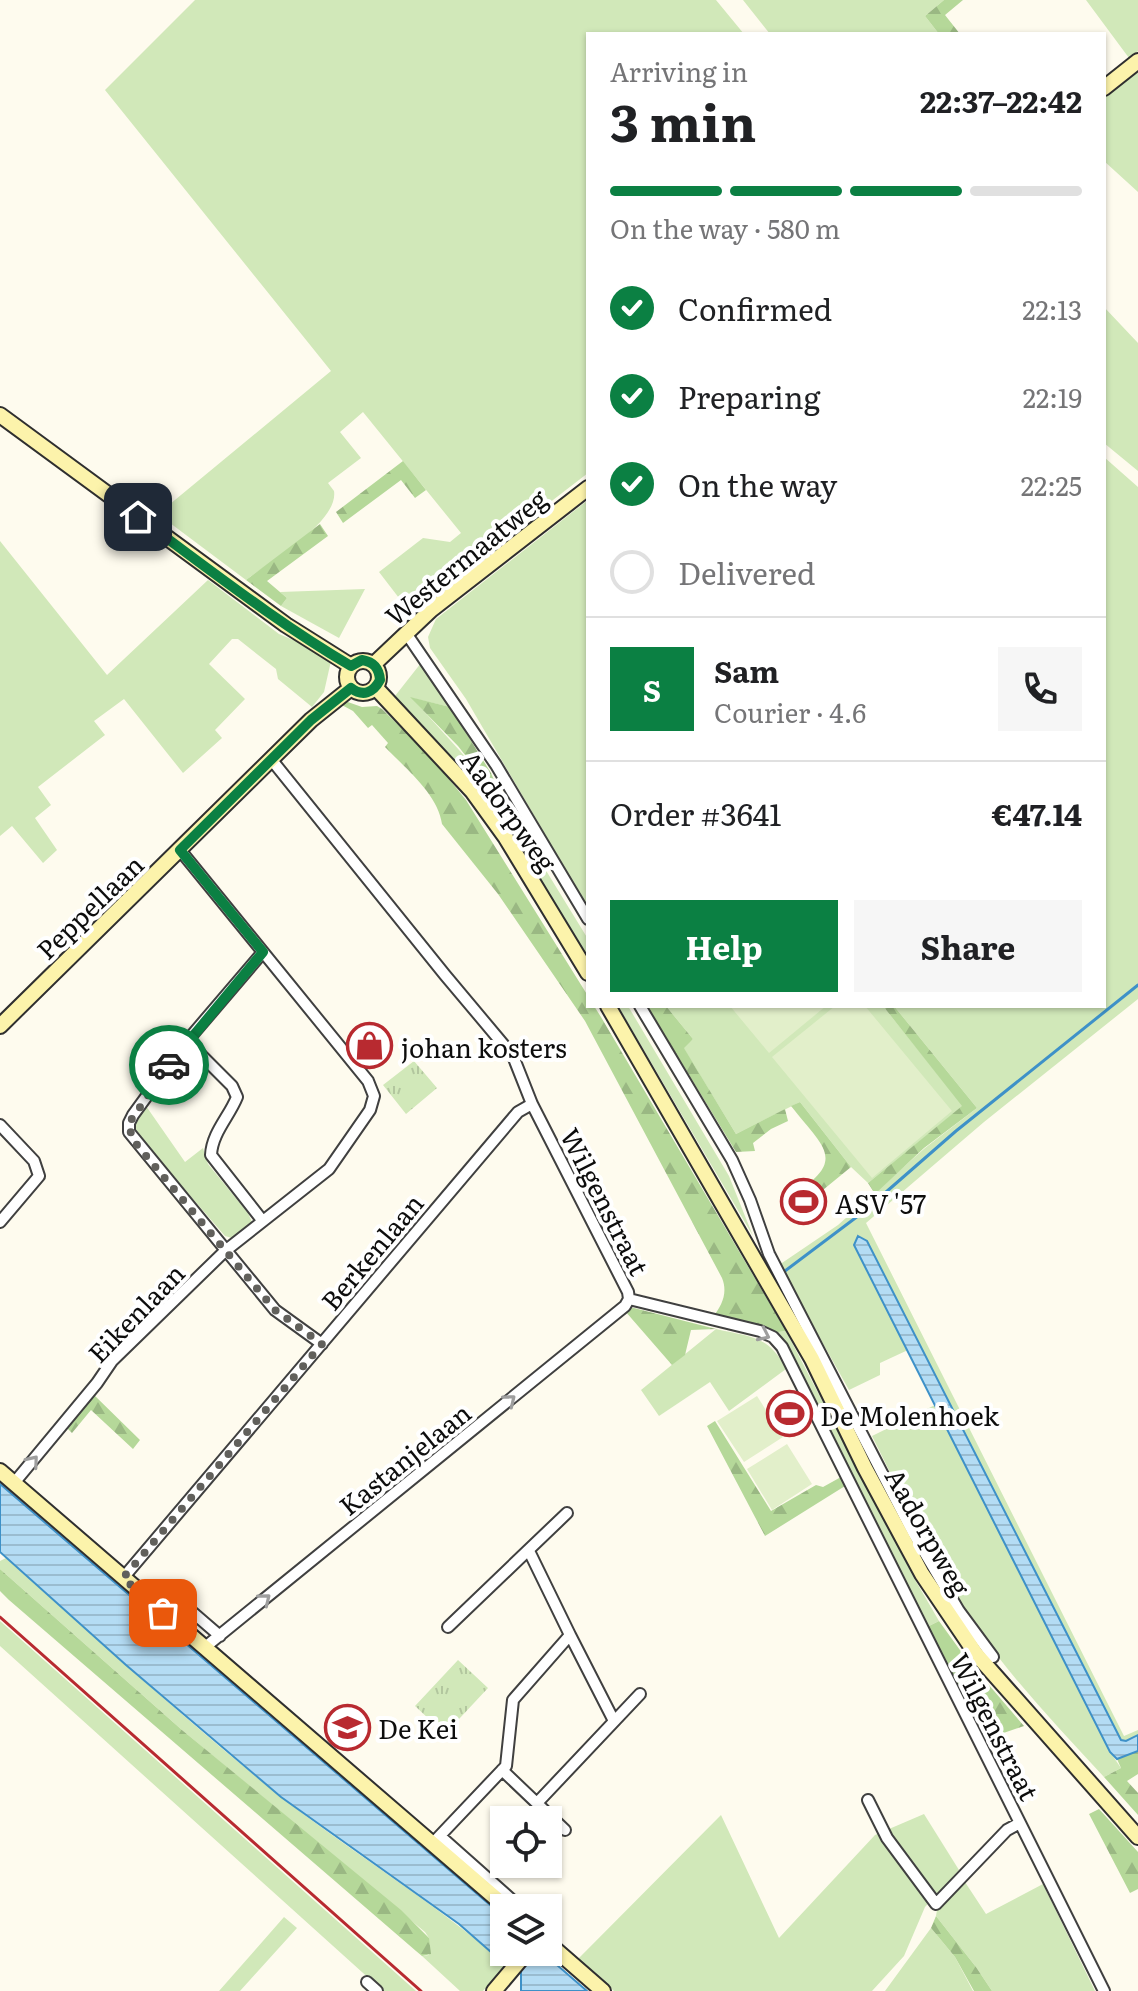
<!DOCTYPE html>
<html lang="en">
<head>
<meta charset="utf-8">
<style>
	:root { --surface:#fff; --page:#f6f6f6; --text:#202124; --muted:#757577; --line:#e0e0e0; --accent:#0b8043 }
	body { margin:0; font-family:Literata,serif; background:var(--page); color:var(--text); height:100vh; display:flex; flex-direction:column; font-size:30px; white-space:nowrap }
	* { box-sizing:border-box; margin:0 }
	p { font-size:26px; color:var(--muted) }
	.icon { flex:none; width:44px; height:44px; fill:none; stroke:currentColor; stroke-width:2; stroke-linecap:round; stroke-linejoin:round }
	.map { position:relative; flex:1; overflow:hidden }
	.panel { position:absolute; left:586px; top:32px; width:520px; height:976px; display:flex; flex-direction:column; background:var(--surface); border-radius:0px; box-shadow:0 2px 6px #0004 }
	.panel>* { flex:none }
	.controls { position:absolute; left:490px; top:1806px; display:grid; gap:16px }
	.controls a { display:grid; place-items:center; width:72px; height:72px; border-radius:0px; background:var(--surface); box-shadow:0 2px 6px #0004; font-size:40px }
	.pin { position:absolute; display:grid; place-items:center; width:68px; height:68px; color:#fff; margin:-34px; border-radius:16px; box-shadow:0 4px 12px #0006 }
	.courier { position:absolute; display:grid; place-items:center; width:80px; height:80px; margin:-40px; border:6px solid #0b8043; border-radius:50%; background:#fff; color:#222; box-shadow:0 2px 10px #0007 }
	.headline em { font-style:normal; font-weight:700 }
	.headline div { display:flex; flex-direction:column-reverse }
	.headline { display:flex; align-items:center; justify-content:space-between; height:136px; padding:0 24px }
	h1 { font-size:52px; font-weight:700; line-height:60px }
	.bar { display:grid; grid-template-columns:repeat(4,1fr); gap:12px 8px; align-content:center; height:96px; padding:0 24px }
	.bar i { height:10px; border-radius:6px; background:var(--line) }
	.bar .current { background:var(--accent) }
	.bar p { grid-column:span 4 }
	.line { display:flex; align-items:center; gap:20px; padding:0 24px; border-top:2px solid var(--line) }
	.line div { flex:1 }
	.round { display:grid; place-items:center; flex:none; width:84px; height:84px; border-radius:0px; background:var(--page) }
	ol { padding:0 24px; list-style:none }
	li { display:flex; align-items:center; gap:24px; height:88px }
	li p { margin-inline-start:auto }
	li .icon { padding:8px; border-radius:50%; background:var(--accent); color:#fff; stroke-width:4 }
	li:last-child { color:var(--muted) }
	li i { width:44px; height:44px; border:4px solid var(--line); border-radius:50% }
	.primary-button { display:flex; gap:16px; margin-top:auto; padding:16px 24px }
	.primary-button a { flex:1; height:92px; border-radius:0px; background:var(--accent); color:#fff; font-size:32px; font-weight:700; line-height:92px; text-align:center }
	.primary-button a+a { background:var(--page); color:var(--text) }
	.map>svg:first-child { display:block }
	.grass { fill:#d1e8b9 }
	.forest { fill:url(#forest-firs) }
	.park { fill:url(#park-tufts) }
	.pitch { fill:#e2efca }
	.water { fill:url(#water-rules); stroke:#3e91c8; stroke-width:2 }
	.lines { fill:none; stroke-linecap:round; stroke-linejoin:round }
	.stream { stroke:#3e91c8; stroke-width:3 }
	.street-casing { stroke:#404040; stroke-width:14 }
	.secondary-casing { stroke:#2f2f2f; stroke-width:18 }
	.street { stroke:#fff; stroke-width:10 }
	.secondary { stroke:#fcf3ab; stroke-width:14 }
	.rail { stroke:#b82a30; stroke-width:3 }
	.oneway { stroke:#9e9e9e }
	.done { stroke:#61605c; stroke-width:8; stroke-dasharray:0 14.4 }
	.route { stroke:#0b8043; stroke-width:10 }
	.labels { text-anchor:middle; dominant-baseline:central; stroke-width:8; stroke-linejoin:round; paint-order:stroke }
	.street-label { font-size:26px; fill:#0d0d0d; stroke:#fff }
	.poi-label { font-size:26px; fill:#0d0d0d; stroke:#fff; text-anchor:start }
</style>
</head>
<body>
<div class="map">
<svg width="1138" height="1991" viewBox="0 0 1138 1991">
	<defs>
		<pattern id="forest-firs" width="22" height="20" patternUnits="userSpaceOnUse" patternTransform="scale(2)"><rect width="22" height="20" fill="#b5d899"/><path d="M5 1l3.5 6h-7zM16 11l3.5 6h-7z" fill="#9ab883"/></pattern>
		<pattern id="park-tufts" width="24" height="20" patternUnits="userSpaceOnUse" patternTransform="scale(2)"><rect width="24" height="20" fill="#d1e8b9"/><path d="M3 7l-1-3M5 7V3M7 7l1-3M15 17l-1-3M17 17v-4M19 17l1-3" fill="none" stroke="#b2c69e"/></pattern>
		<pattern id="water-rules" width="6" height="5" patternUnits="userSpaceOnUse" patternTransform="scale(2)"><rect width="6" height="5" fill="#b4dcf4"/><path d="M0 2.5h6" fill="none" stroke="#9abcd0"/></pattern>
	</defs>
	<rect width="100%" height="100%" fill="#fefbee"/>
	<path class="grass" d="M195,0H716L744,34H588V473L409,611L379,572L423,538L450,542L461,533L363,412L340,432L361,458L328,483L334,491C339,522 269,562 246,580L158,514L331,371L105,90Z
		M743,0H944L925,16L939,34H770Z
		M1086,0H1138V51L1129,58Z
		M1138,72V192L1104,161V98Z
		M1104,307L1138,343V471L1104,443Z
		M1104,457L1138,487V999L984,1122L866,1223L1124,1736L1138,1730V1735L1126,1741L1121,1740L854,1245L908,1350L880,1363V1375L849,1390L779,1265L838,1225L925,1148L977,1108L894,1006H1104Z
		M588,500V908L466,699L430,648L428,637L436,619Z
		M0,541L107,675L208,580L279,634L310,647L331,661L324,692L312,707L278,679L276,669L238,639H232L209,664L245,699L215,730L222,738L183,773L124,699L94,721L105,735L38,787L51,805L35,818L57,850L43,863L12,826L0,836Z
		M365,589L339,638L281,606L287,598L280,592Z
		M421,663L450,707L412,698L488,782L515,820L588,939V959L507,825L488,798L395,696Z
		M618,1006H628L729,1176L753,1236Z
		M666,1006H883L963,1106L868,1183L851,1167L800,1102L736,1134L683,1047L693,1039Z
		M146,1106L185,1162L203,1148L208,1164L248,1213L252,1222L232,1238L225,1236L136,1133L135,1125Z
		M716,1329C750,1337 769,1335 786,1369L729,1411L710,1382L659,1416L641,1390Z
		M786,1331L914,1578L939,1621L927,1627L788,1348L771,1333Z
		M935,1405L1110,1752L1121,1768L1104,1777C1059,1728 1011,1678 974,1624C934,1565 904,1500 872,1436Z
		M6,1558C96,1638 186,1721 280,1796C352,1853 430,1899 499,1959H507L509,1961L483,1991H460L422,1956L429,1955V1938L425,1932L182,1730L0,1569V1561Z
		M0,1621L416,1991H383L0,1646Z
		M924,1814L959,1870L925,1907L904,1956L872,1991H614L578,1959L721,1815L779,1938L875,1835Z
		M963,1879L986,1914L1043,1884L1095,1991H992L976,1967L936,1916L937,1910Z
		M284,1917L297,1928L240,1991H219Z
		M931,1928L955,1957L973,1991H885Z"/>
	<path class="forest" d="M944,0H963L945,15L960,34H939L925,16Z
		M403,461L426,490L415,498L401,480L343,523L336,512Z
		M320,524L328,536L267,581L287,598L281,606L246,580Z
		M410,697L450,707L491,773L505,806L458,746Z
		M345,701L362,707L377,706L382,709L431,757L466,800L588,996V1006H594L601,1017L786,1331L771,1333L713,1317C722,1305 728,1293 722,1278L585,1021L498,894L442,824C438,794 405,768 385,747L388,743L372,725L368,728L353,711L340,704Z
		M647,1006H666L693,1039L684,1048L736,1134L785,1109L788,1121L771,1129L753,1143L755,1151L736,1152Z
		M883,1006H894L977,1108L924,1148L875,1194L868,1183L962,1106Z
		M800,1102L851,1167L818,1194L819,1200L796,1213L792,1204V1195C848,1160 824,1148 791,1106Z
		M630,1308H634L716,1329L691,1330L685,1355L672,1365L625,1311Z
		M93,1394L140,1440L133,1449L91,1410L72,1433L65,1426Z
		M715,1421L771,1511L816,1485L823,1487L841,1477L845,1486L765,1536L707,1426Z
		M0,1569L182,1730L401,1910L429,1938L431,1954L422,1956L416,1951L9,1600L0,1591Z
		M939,1621L965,1657L1024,1726L983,1740L927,1627Z
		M1138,1751V1774L1127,1781L1138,1793V1815L1104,1777L1121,1768L1117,1759Z
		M1099,1809L1138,1852V1889L1130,1893L1089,1814Z
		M936,1916L976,1967L992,1991H974L955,1957L931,1928Z"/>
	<path class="park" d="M414,1061L437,1088L406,1114L383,1085Z
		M458,1660L488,1688L445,1734L415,1706Z"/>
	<path class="pitch" d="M730,1006H826L769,1053Z
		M835,1006H865L952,1111L872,1178L772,1057Z
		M757,1396L783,1437L744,1462L717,1421Z
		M787,1444L812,1484L772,1510L747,1469Z"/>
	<path class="water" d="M858,1236L867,1241L1121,1740L1126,1741L1138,1735V1751L1117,1759L1110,1752L854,1245Z
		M0,1484L504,1917V1952H542L587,1991H521V1966L512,1958L509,1961L499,1959L459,1924L281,1797L126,1665L0,1552Z"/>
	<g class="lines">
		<path class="stream" d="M785,1271L862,1213L956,1131L1138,985"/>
		<defs>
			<path id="street" d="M406,633L496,765L588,919
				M271,759L445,975L513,1056L532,1104L628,1292L629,1299
				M263,952L187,1041L133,1115L129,1123V1132L275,1310L322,1344
				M640,1006L732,1160L750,1200L769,1254L913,1533L959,1611L993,1657
				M187,1041L232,1086L237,1097C229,1117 212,1133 211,1155L262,1220
				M0,1125L34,1161L39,1176L0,1222
				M629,1299L760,1331L773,1337L782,1347L1104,1991
				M14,1483L97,1383L112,1361L225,1251L329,1169L370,1110L374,1096L368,1081L180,850
				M123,1578L518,1112L532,1104
				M162,1586L220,1636
				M448,1627L567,1513
				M570,1635L614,1721
				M204,1648L625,1306L629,1299
				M502,1770L565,1830
				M868,1800L887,1838L936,1904L1007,1830L1020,1823
				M537,1803L640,1694
				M440,1836L512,1900L513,1908
				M432,1844L506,1766L513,1700L570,1635L529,1551
				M367,1982L377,1991"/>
			<path id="secondary" d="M1104,88L1138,61
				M0,415L286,625L351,666
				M347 677a16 16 0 1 1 32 0a16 16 0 1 1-32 0Z
				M374,664L431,610L588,488
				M376,688L472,791L506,838L588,973
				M608,1006L812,1359L865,1468L922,1574L976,1654L1138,1837
				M0,1026L311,720L351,688
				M0,1471L507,1908
				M548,1943L603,1991
				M494,1991L527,1952"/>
		</defs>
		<use href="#street" class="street-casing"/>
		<use href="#secondary" class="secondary-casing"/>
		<use href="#street" class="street"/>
		<use href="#secondary" class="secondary"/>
		<path class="rail" d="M0,1617L421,1991"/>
	</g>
	<defs><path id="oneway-chevron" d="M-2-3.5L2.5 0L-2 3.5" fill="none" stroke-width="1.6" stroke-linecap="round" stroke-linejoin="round" transform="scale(2)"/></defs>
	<g class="oneway">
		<use href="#oneway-chevron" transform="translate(764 1335) rotate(25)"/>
		<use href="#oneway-chevron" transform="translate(510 1400) rotate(-39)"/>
		<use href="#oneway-chevron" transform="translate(33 1461) rotate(-50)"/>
		<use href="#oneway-chevron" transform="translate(265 1599) rotate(-39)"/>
	</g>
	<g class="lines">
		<path class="done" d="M163,1613L123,1578L322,1344L275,1310L132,1139L129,1123L169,1065"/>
		<path class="route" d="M138,517C208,568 276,622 351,666L362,660C374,662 379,668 380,680C373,693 363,697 351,688L311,720L180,850L263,952L169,1065"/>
	</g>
	<defs>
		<symbol id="shop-ring" viewBox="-11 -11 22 22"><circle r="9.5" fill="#fff" stroke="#b82a30" stroke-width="1.5"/><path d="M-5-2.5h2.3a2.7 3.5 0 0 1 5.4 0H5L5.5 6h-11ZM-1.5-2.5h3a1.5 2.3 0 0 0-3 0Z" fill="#b82a30"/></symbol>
		<symbol id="stadium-ring" viewBox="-11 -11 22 22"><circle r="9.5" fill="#fff" stroke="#b82a30" stroke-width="1.5"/><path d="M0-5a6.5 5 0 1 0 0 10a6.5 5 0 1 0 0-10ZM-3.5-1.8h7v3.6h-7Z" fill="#b82a30"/></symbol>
		<symbol id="school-ring" viewBox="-11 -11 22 22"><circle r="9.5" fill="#fff" stroke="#b82a30" stroke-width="1.5"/><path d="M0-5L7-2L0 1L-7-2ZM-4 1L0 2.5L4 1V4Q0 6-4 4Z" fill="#b82a30"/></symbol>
	</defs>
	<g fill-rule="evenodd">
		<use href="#shop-ring" x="344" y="1020" width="51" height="51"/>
		<use href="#stadium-ring" x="778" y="1176" width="51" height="51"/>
		<use href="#stadium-ring" x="764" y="1388" width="51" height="51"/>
		<use href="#school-ring" x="322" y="1702" width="51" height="51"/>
	</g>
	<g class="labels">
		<g class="street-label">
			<text transform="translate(465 556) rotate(-39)">Westermaatweg</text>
			<text transform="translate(510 810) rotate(54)">Aadorpweg</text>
			<text transform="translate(89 906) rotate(-44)">Peppellaan</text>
			<text transform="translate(606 1201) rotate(63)">Wilgenstraat</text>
			<text transform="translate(371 1251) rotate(-50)">Berkenlaan</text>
			<text transform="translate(135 1312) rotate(-46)">Eikenlaan</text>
			<text transform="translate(404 1458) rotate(-39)">Kastanjelaan</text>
			<text transform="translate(929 1531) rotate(60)">Aadorpweg</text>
			<text transform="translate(996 1726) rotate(63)">Wilgenstraat</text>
		</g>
		<g class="poi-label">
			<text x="401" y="1046">johan kosters</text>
			<text x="835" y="1202">ASV '57</text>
			<text x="820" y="1414">De Molenhoek</text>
			<text x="378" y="1727">De Kei</text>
		</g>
	</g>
</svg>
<div class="controls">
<a><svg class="icon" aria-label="locate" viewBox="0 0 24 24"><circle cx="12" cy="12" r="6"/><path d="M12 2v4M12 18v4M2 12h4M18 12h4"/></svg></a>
<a><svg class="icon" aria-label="layers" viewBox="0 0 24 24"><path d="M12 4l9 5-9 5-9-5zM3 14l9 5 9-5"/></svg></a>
</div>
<div class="pin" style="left:163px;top:1613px;background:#ea580c"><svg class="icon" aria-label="bag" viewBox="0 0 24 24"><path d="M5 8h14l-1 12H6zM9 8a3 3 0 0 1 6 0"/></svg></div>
<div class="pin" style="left:138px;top:517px;background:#1f2937"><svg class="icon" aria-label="home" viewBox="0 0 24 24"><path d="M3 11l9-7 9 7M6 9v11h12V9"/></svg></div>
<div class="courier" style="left:169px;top:1065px"><svg class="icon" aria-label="car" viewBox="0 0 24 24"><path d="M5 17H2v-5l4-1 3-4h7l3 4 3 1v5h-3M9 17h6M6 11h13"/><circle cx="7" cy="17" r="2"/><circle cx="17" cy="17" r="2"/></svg></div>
<section class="panel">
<div class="headline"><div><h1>3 min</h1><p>Arriving in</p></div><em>22:37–22:42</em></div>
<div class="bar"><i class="current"></i><i class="current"></i><i class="current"></i><i></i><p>On the way · 580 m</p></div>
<ol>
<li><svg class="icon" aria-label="check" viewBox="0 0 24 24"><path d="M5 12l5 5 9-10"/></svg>Confirmed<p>22:13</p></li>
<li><svg class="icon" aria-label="check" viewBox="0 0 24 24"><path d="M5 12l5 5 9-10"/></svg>Preparing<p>22:19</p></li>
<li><svg class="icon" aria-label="check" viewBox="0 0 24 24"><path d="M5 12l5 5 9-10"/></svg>On the way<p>22:25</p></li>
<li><i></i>Delivered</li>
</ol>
<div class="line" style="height:144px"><b class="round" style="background:var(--accent);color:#fff">S</b><div><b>Sam</b><p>Courier · 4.6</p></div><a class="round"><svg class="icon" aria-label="phone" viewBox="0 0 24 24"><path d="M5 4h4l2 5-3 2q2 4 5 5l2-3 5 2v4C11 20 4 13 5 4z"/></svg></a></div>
<div class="line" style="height:104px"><div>Order #3641</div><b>€47.14</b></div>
<div class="primary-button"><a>Help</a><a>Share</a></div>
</section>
</div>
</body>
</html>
